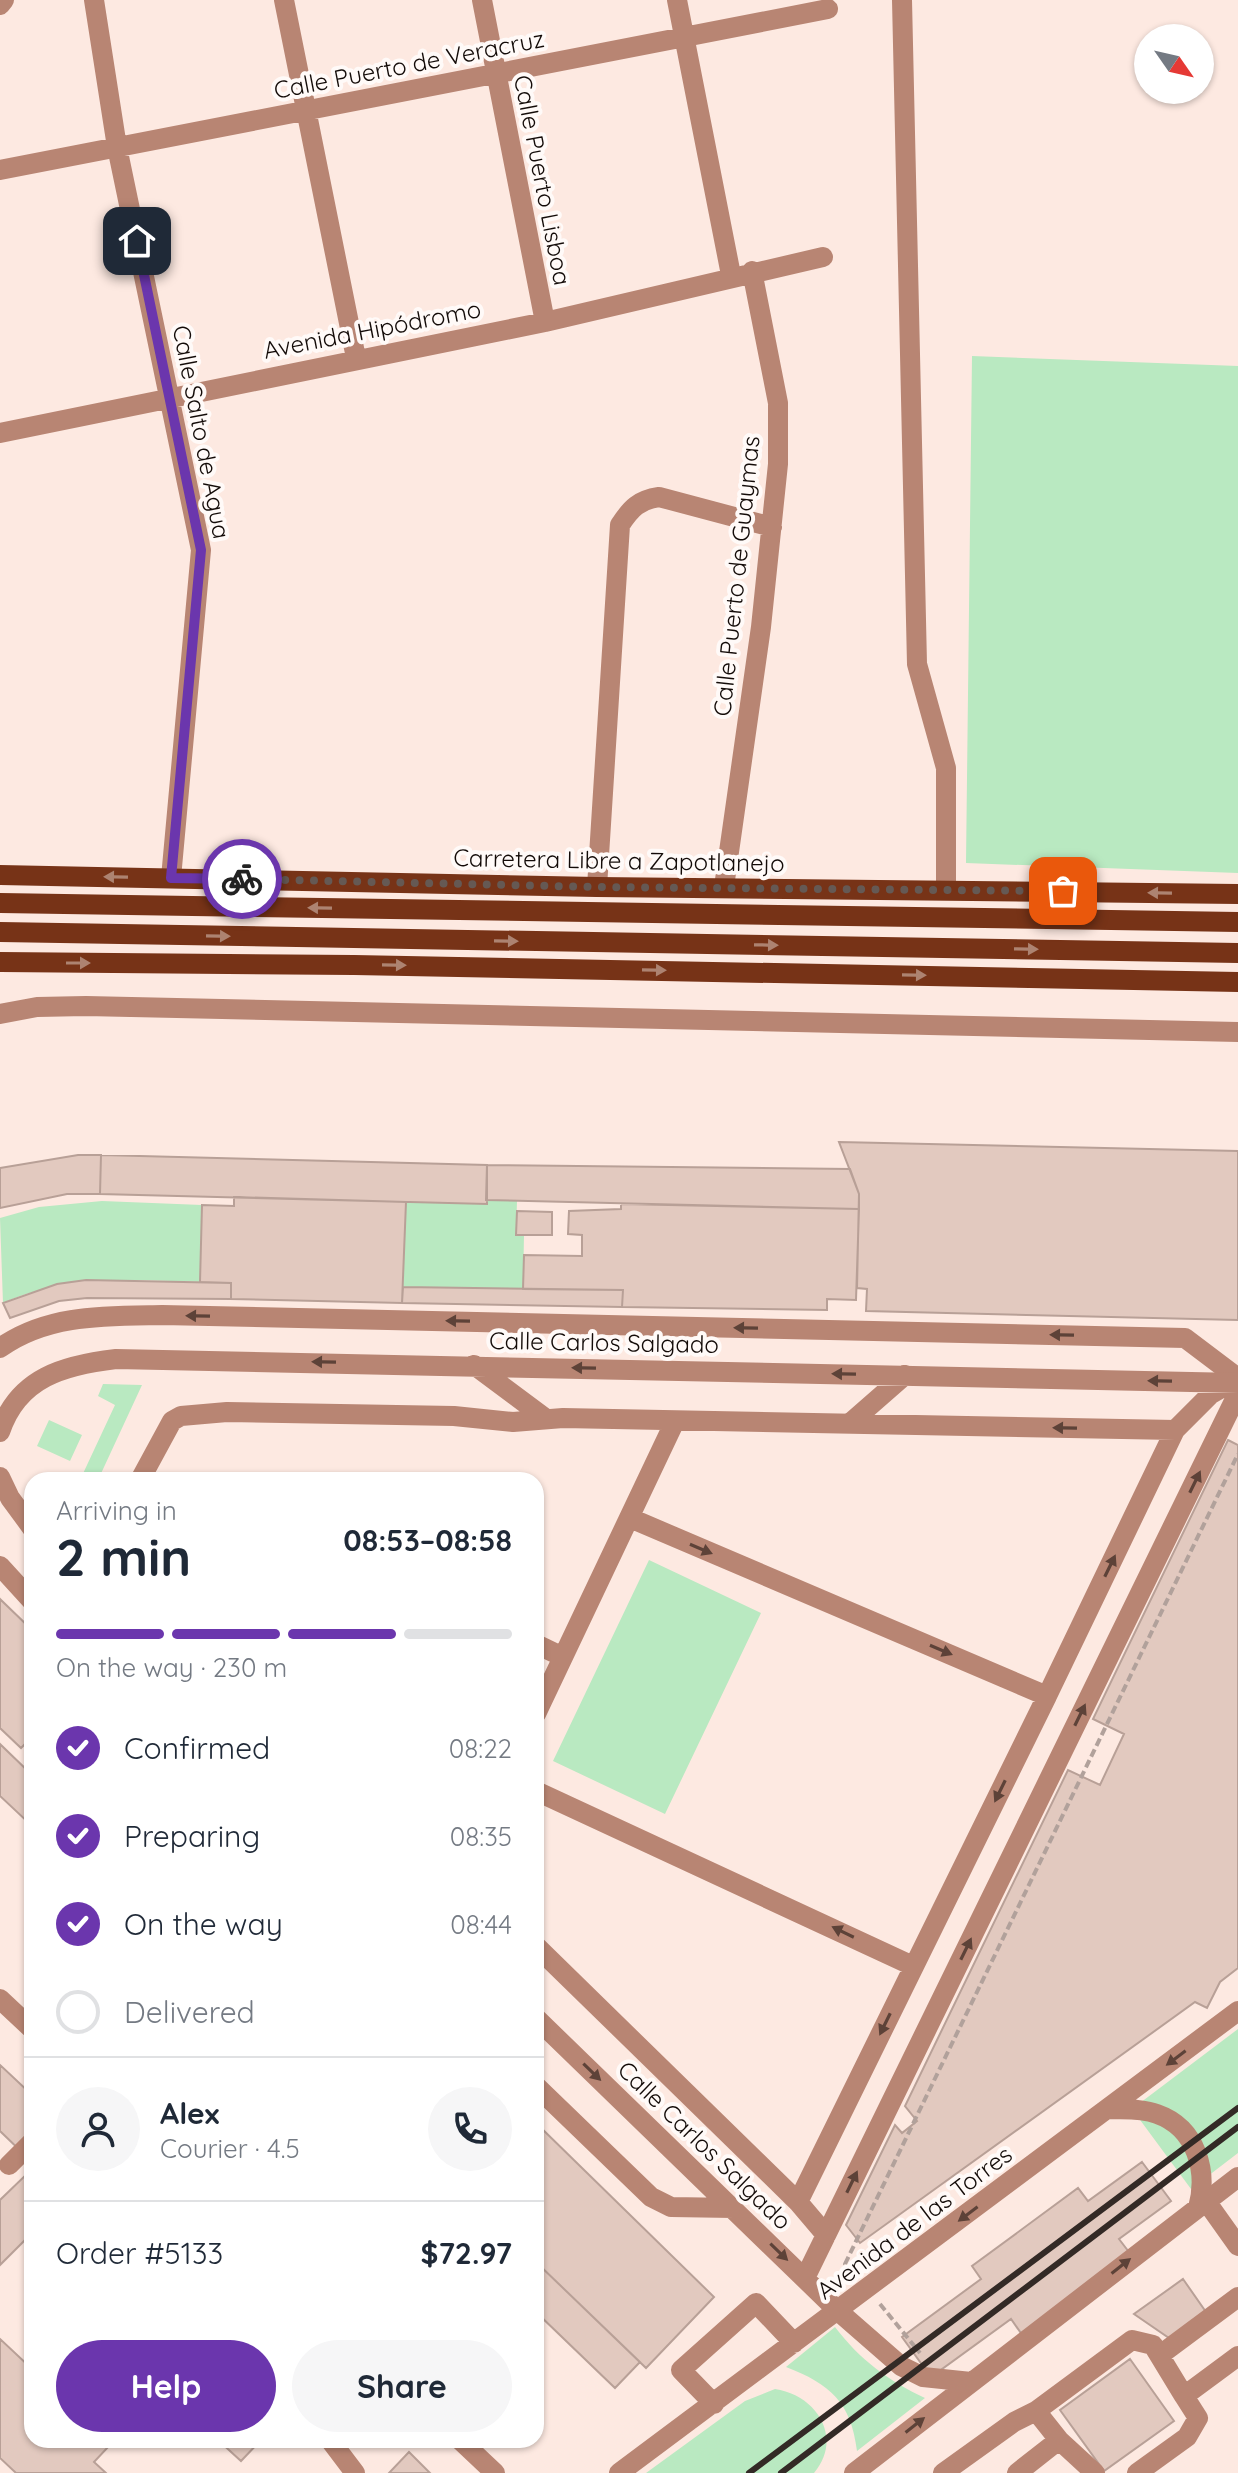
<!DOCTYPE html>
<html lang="en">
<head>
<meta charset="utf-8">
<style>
	:root { --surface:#fff; --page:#f6f6f7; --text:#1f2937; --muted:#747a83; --line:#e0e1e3; --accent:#6b36ad }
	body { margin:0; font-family:Quicksand,sans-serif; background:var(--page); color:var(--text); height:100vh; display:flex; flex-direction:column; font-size:30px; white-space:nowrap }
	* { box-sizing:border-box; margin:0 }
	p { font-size:26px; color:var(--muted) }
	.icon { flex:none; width:44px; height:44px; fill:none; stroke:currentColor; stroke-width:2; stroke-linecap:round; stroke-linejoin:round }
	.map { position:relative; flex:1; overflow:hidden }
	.drawer { position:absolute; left:24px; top:1472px; width:520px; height:976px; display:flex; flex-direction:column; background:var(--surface); border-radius:24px; box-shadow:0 2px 6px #0004 }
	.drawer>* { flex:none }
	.needle { width:52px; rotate:124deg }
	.fabs { position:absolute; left:1134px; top:24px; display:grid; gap:16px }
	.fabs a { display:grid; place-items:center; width:80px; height:80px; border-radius:50%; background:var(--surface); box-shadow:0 2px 6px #0004; font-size:40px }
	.pin { position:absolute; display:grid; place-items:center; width:68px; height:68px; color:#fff; margin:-34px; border-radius:16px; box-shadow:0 4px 12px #0006 }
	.courier { position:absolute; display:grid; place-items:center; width:80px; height:80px; margin:-40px; border:6px solid #6b36ad; border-radius:50%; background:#fff; color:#222; box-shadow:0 2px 10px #0007 }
	.overview em { font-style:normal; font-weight:800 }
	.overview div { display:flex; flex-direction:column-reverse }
	.overview { display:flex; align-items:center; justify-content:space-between; height:136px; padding:0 32px }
	h1 { font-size:52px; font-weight:800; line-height:60px }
	.bar { display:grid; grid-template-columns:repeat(4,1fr); gap:12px 8px; align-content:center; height:96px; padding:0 32px }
	.bar i { height:10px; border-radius:6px; background:var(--line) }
	.bar .active { background:var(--accent) }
	.bar p { grid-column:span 4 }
	.line { display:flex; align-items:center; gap:20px; padding:0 32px; border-top:2px solid var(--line) }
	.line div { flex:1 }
	.round { display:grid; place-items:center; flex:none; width:84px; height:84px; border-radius:42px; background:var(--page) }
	ol { padding:0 32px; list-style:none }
	li { display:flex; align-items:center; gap:24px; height:88px }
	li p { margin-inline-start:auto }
	li .icon { padding:8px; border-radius:50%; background:var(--accent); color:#fff; stroke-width:4 }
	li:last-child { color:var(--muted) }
	li i { width:44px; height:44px; border:4px solid var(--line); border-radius:50% }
	.primary-button { display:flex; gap:16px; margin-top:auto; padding:16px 32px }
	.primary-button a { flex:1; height:92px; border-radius:48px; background:var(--accent); color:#fff; font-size:32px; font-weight:800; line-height:92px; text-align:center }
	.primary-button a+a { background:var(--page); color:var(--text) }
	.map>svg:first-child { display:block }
	.green { fill:#b9e9c1 }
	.building { fill:#e2c9bf; stroke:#b8a097; stroke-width:2 }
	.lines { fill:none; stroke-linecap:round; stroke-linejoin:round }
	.path { stroke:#b1a19b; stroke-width:4; stroke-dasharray:8 4; stroke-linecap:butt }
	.minor { stroke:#b88573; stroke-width:20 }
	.major { stroke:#773317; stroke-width:20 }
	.rail { stroke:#332a26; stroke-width:6 }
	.oneway { fill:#ad8371 }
	.oneway2 { fill:#5d4238 }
	.done { stroke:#655954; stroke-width:8; stroke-dasharray:0 14.4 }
	.route { stroke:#6b36ad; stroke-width:10 }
	.labels { text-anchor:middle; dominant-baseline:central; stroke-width:8; stroke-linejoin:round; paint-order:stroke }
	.street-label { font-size:24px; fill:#130b08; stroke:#fffaf8 }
</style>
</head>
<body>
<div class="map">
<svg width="1238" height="2473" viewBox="0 0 1238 2473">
	<rect width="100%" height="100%" fill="#fde9e1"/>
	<path class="green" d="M972,356L1238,366V873L966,863Z
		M486,1200L517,1201L516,1234L524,1235L523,1289L403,1287L406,1202L486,1204Z
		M102,1201L202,1205L200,1282C129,1280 69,1274 3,1303L0,1218L39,1207Z
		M103,1384L142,1385L98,1480H80L115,1405L98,1396Z
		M49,1420L82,1435L70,1461L37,1446Z
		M649,1560L761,1613L665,1814L553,1761Z
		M1238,2029V2153L1191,2189L1132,2109Z
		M835,2327C860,2360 889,2381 925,2398L857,2451C851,2402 830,2384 786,2367Z
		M775,2389C816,2395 844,2437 814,2473H646L745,2401Z"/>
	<path class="building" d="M839,1142L1238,1151V1320L866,1311L867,1289L857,1288L859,1194Z
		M78,1155H101L100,1194H67L0,1208V1168Z
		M101,1155L487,1165V1204L100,1194Z
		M487,1165L850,1169L859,1194V1209L486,1200Z
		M234,1197L406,1202L402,1303L231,1299V1283L200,1282L202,1205L234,1206Z
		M621,1204L859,1209L856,1300L827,1299V1310L622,1307L623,1290L523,1289L524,1255L582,1256V1235L568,1234L569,1211L621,1209Z
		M517,1211L552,1212V1235H516Z
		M86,1280L231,1283V1299L87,1298L59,1301L10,1318L3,1303L57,1284Z
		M403,1287L623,1290L622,1307L402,1303Z
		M1228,1440L1238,1445V1968L1220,1982L1207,2008L1195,2002L860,2243L846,2225L895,2125L902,2133L917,2121L905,2106L1068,1770L1100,1785L1124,1734L1093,1719Z
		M0,1599L32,1630V1737L21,1748L0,1728Z
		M0,1744L32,1775V1826L0,1796Z
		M0,2065L32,2095V2162L0,2131Z
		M536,2123L714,2297L646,2368L536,2262Z
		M1142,2162L1171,2201L1119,2239L1132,2256L1023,2336L1011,2319L931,2377L902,2337L981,2279L972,2266L1078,2188L1088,2201Z
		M32,2169V2233L0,2265V2200Z
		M536,2262L640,2362L615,2388L536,2312Z
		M1183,2279L1206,2312L1169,2338L1134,2314Z
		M0,2339L32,2369V2440H106L110,2445L94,2462L106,2473H16L0,2458Z
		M1130,2359L1174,2421L1104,2471L1060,2410Z
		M218,2440H261L241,2461Z
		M409,2452L430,2473H389Z"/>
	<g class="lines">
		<path class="path" d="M853,2273L845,2264L1238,1454
			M880,2304L920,2353"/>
		<path class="minor" d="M94,0L117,147L201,550L171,878
			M284,0L356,358
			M482,0L545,322
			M677,0L731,275
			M902,0L917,664L946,768V889
			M0,5L4,0
			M0,170L828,9
			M0,433L545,322L823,257
			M597,887L620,525C631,508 639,500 659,497L772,527
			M724,887L761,627L778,464V403L752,271
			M0,1014L37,1007L86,1006L1238,1032
			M0,1348C47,1314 106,1316 162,1315L1185,1338L1238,1378
			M474,1365L545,1418
			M849,1424L905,1375
			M1175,1430L1211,1394L1230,1383
			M0,1432C18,1377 65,1365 116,1359L1238,1383
			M0,1477L10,1498L32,1528
			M140,1480L172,1421L181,1416L227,1412L454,1416L513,1422L563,1418L1175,1430L1047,1696L630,1518
			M0,1566L32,1601
			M536,1644L563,1657
			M536,1714L675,1421
			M536,1791L913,1966
			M536,1946L798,2202L826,2235
			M0,1999L32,2029
			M536,2018L838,2311L901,2366L923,2377L971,2382
			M536,2086L651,2197L671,2207L734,2208
			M1107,2109C1123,2110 1141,2108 1157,2114C1197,2128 1208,2172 1198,2208
			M9,2165L32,2142
			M1206,2201L1238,2246
			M798,2202L1047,1696
			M805,2278L1238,1393
			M1160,2355L1238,2297
			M714,2404L681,2370L756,2303L794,2343
			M1036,2411L1132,2340L1153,2345L1184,2396
			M330,2440L355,2473
			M460,2440L495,2473
			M619,2473L1238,2011
			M854,2473L1238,2177
			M943,2473L1014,2422L1036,2411L1059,2440L1095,2473
			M1017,2473L1059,2440
			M1137,2473L1187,2437L1198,2418L1184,2396L1238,2356"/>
		<path class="major" d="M0,875L597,887L1238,894
			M0,903L1238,922
			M0,932L1238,953
			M0,962L354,965L1238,982"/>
		<path class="rail" d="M749,2473L1238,2108
			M781,2473L1238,2127"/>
	</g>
	<defs><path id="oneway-solid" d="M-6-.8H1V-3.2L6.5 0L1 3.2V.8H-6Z" transform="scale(2)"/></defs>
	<g class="oneway">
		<use href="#oneway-solid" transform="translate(116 877) rotate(-179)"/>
		<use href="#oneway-solid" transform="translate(1160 893) rotate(-179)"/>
		<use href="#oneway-solid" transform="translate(320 908) rotate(-179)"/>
		<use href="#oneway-solid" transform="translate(218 936) rotate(1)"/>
		<use href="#oneway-solid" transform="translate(506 941) rotate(1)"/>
		<use href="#oneway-solid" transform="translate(766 945) rotate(1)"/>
		<use href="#oneway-solid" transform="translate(1026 949) rotate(1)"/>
		<use href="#oneway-solid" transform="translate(78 963)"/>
		<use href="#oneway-solid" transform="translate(394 965) rotate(1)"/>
		<use href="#oneway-solid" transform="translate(654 970) rotate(1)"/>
		<use href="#oneway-solid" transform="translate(914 975) rotate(1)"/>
	</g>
	<g class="oneway2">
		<use href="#oneway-solid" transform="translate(198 1316) rotate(-179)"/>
		<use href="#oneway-solid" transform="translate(458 1321) rotate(-179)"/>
		<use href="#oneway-solid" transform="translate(746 1328) rotate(-179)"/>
		<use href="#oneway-solid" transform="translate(1062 1335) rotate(-179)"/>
		<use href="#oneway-solid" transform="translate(324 1362) rotate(-179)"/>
		<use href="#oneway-solid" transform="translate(584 1368) rotate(-179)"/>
		<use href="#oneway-solid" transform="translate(844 1374) rotate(-179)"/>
		<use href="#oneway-solid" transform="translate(1160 1381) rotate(-179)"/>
		<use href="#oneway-solid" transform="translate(1065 1428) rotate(-179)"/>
		<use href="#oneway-solid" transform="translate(1195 1482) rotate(-64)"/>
		<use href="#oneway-solid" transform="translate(701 1549) rotate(23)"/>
		<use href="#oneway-solid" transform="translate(1110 1566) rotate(-64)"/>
		<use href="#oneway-solid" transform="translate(941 1650) rotate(23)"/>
		<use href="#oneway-solid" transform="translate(1080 1715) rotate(-64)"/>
		<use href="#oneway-solid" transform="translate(1000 1791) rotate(116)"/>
		<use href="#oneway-solid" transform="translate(843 1932) rotate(-154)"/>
		<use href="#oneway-solid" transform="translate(966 1949) rotate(-64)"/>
		<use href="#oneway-solid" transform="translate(885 2024) rotate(116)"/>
		<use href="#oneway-solid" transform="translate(1176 2058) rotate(143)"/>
		<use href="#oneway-solid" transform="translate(592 2072) rotate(44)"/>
		<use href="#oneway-solid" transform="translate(852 2182) rotate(-64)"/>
		<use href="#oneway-solid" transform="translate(968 2214) rotate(143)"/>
		<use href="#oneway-solid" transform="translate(779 2252) rotate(44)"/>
		<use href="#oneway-solid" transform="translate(1121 2266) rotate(-38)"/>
		<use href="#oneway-solid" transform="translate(915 2425) rotate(-38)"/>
	</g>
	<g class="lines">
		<path class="done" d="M242,879L597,887L1063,891"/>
		<path class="route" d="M137,241L201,550L171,878L242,879"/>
	</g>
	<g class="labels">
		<g class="street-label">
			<text transform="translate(409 64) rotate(-11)">Calle Puerto de Veracruz</text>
			<text transform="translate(543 180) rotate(79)">Calle Puerto Lisboa</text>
			<text transform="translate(372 329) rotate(-11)">Avenida Hipódromo</text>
			<text transform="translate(202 432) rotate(79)">Calle Salto de Agua</text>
			<text transform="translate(736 576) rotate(-84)">Calle Puerto de Guaymas</text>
			<text transform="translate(619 860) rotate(1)">Carretera Libre a Zapotlanejo</text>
			<text transform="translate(604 1342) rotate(1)">Calle Carlos Salgado</text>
			<text transform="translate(705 2145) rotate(44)">Calle Carlos Salgado</text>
			<text transform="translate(914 2222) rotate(-37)">Avenida de las Torres</text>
		</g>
	</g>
</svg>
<div class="fabs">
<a><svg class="needle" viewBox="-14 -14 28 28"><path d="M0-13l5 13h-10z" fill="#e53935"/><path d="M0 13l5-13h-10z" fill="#747a83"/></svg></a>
</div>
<div class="pin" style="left:1063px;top:891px;background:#ea580c"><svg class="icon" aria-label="bag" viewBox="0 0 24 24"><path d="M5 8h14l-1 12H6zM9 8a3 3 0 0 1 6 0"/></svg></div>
<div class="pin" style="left:137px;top:241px;background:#1f2937"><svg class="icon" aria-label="home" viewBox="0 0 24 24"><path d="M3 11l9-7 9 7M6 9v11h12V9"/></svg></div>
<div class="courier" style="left:242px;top:879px"><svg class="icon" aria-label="bike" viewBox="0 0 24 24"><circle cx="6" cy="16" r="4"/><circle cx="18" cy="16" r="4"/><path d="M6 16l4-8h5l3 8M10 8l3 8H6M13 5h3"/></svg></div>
<section class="drawer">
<div class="overview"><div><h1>2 min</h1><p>Arriving in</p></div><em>08:53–08:58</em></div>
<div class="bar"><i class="active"></i><i class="active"></i><i class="active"></i><i></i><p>On the way · 230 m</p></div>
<ol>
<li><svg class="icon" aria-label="check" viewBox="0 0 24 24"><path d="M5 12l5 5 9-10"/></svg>Confirmed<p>08:22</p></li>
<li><svg class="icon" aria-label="check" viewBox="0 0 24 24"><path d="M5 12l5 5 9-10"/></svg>Preparing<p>08:35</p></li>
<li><svg class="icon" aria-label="check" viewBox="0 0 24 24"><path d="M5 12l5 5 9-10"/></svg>On the way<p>08:44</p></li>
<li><i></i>Delivered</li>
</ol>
<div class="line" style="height:144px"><a class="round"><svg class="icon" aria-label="person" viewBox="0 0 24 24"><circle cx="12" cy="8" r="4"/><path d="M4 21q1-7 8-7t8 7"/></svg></a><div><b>Alex</b><p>Courier · 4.5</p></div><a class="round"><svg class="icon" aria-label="phone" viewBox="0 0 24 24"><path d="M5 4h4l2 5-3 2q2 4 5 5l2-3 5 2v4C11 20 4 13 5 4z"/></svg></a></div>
<div class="line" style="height:104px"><div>Order #5133</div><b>$72.97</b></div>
<div class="primary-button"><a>Help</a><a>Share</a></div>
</section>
</div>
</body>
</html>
